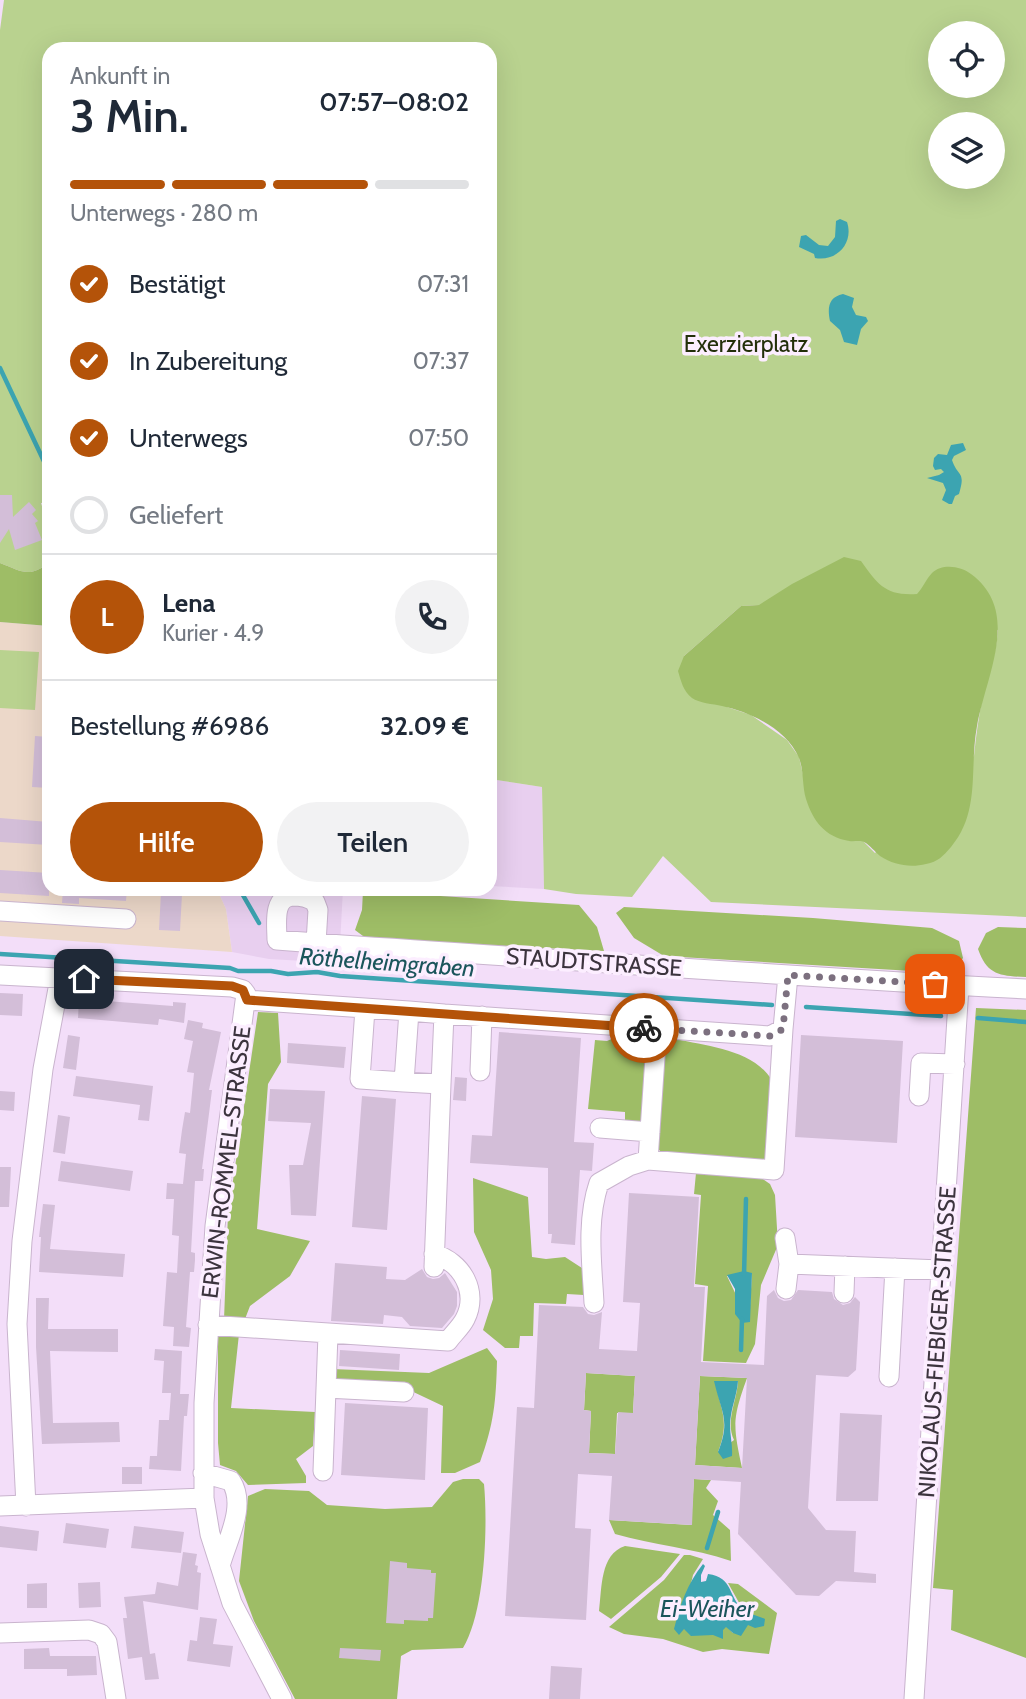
<!DOCTYPE html>
<html lang="de">
<head>
<meta charset="utf-8">
<style>
	:root { --surface:#fff; --page:#f2f2f3; --text:#1f2937; --muted:#747a83; --line:#e0e1e3; --accent:#b45309 }
	body { margin:0; font-family:Cabin,sans-serif; background:var(--page); color:var(--text); height:100vh; display:flex; flex-direction:column; font-size:26px; white-space:nowrap }
	* { box-sizing:border-box; margin:0 }
	p { font-size:23px; color:var(--muted) }
	.icon { flex:none; width:38px; height:38px; fill:none; stroke:currentColor; stroke-width:2; stroke-linecap:round; stroke-linejoin:round }
	.map { position:relative; flex:1; overflow:hidden }
	.sheet { position:absolute; left:42px; top:42px; width:455px; height:854px; display:flex; flex-direction:column; background:var(--surface); border-radius:21px; box-shadow:0 7px 28px #0002 }
	.sheet>* { flex:none }
	.tools { position:absolute; left:928px; top:21px; display:grid; gap:14px }
	.tools a { display:grid; place-items:center; width:77px; height:77px; border-radius:50%; background:var(--surface); box-shadow:0 7px 28px #0002; font-size:35px }
	.pin { position:absolute; display:grid; place-items:center; width:60px; height:60px; color:#fff; margin:-30px; border-radius:14px; box-shadow:0 4px 10px #0006 }
	.courier { position:absolute; display:grid; place-items:center; width:70px; height:70px; margin:-35px; border:5px solid #b45309; border-radius:50%; background:#fff; color:#222; box-shadow:0 2px 9px #0007 }
	.summary em { font-style:normal; font-weight:600 }
	.summary div { display:flex; flex-direction:column-reverse }
	.summary { display:flex; align-items:center; justify-content:space-between; height:119px; padding:0 28px }
	h1 { font-size:46px; font-weight:600; line-height:52px }
	.bar { display:grid; grid-template-columns:repeat(4,1fr); gap:10px 7px; align-content:center; height:84px; padding:0 28px }
	.bar i { height:9px; border-radius:5px; background:var(--line) }
	.bar .active { background:var(--accent) }
	.bar p { grid-column:span 4 }
	.line { display:flex; align-items:center; gap:18px; padding:0 28px; border-top:2px solid var(--line) }
	.line div { flex:1 }
	.round { display:grid; place-items:center; flex:none; width:74px; height:74px; border-radius:37px; background:var(--page) }
	ol { padding:0 28px; list-style:none }
	li { display:flex; align-items:center; gap:21px; height:77px }
	li p { margin-inline-start:auto }
	li .icon { padding:7px; border-radius:50%; background:var(--accent); color:#fff; stroke-width:4 }
	li:last-child { color:var(--muted) }
	li i { width:38px; height:38px; border:4px solid var(--line); border-radius:50% }
	.cta { display:flex; gap:14px; margin-top:auto; padding:14px 28px }
	.cta a { flex:1; height:80px; border-radius:42px; background:var(--accent); color:#fff; font-size:28px; font-weight:600; line-height:80px; text-align:center }
	.cta a+a { background:var(--page); color:var(--text) }
	.map>svg:first-child { display:block }
	.built { fill:#e8cfef }
	.education { fill:#ecd8c9 }
	.green { fill:#b9d28f; fill-rule:evenodd }
	.forest { fill:#9ebd66; fill-rule:evenodd }
	.water { fill:#3ca4b1 }
	.lines { fill:none; stroke-linecap:round; stroke-linejoin:round }
	.stream { stroke:#3ca4b1; stroke-width:4.5 }
	.building { fill:#d3bed8; fill-rule:evenodd }
	.minor-casing { stroke:#c9b4ce; stroke-width:21 }
	.minor { stroke:#fff; stroke-width:19 }
	.done { stroke:#7c707f; stroke-width:7; stroke-dasharray:0 12.6 }
	.route { stroke:#b45309; stroke-width:9 }
	.labels { text-anchor:middle; dominant-baseline:central; stroke-width:7; stroke-linejoin:round; paint-order:stroke }
	.park-label { font-size:23px; fill:#232f0a; stroke:#fceeff }
	.street-label { font-size:23px; fill:#3c343e; stroke:#fceeff }
	.water-label { font-size:24px; font-style:italic; fill:#1b555c; stroke:#fceeff }
</style>
</head>
<body>
<div class="map">
<svg width="1026" height="1699" viewBox="0 0 1026 1699">
	<rect width="100%" height="100%" fill="#f3def9"/>
	<path class="built" d="M490,779L542,787L544,889L490,886Z
		M217,889H343L339,963L269,959L232,952L226,909Z"/>
	<path class="education" d="M0,622L49,626V889H217L226,909L232,952L0,936Z"/>
	<path class="green" d="M4,0H1026V917L711,902L663,856L632,897L576,894L544,889L542,787L490,779V49H49V503H41L49,528V562C30,579 21,571 0,563V30ZM940,33H992V86H940ZM940,124H992V177H940ZM759,605L998,630C996,655 989,672 983,695C979,715 976,735 974,756L875,853L863,841H849L803,775L799,757L787,740L751,715L727,707L684,656L741,606Z
		M0,650L39,652L35,710L0,708Z"/>
	<path class="forest" d="M844,557L861,561C878,585 886,596 917,594C923,588 926,579 932,573C942,563 961,566 971,574C1022,612 986,675 977,726C969,769 981,811 951,847C943,856 938,862 926,864C910,868 894,865 880,856C875,852 870,845 864,842C860,840 854,842 849,841C825,837 813,821 806,799C802,786 804,771 799,758C787,729 750,712 722,706C713,704 699,703 692,698C683,691 681,681 678,671L684,656L741,606L759,605L792,584Z
		M49,562V626L0,622V563C21,571 30,579 49,562Z
		M363,891L579,905L597,927L604,951L367,939L355,930L362,910Z
		M624,907L813,918L932,928L959,941L963,958L954,971H912L664,956L634,938L616,913Z
		M998,927L1026,928V977C1000,976 987,975 978,949L986,933Z
		M976,1008L1026,1010V1658L951,1630L953,1590L933,1588Z
		M258,1012L278,1013L281,1062L268,1084L257,1229L310,1241L290,1276L250,1306L245,1319L224,1320L228,1214Z
		M623,1034C636,1034 643,1033 648,1046L643,1120L639,1124L625,1122V1112L588,1109L595,1040L607,1041Z
		M676,1039C707,1046 753,1050 771,1079L765,1164L668,1158L658,1149L663,1048Z
		M696,1173L760,1177L770,1184L775,1195L778,1245L761,1285L755,1344L746,1363L703,1361L708,1286L695,1284L701,1195L694,1194ZM752,1273L749,1322L727,1276Z
		M473,1178L528,1197L532,1257L546,1259L565,1257L585,1270L584,1295L567,1294L566,1304L534,1303L533,1336H520L519,1348H505L483,1330L493,1299L491,1270L474,1232Z
		M223,1332L239,1334L231,1408L315,1412L313,1446L296,1459L306,1476V1483L248,1485L236,1471L220,1465L218,1443V1336Z
		M487,1348L497,1361C496,1401 494,1424 480,1462L455,1473H441L443,1406L405,1388L337,1385L332,1369L429,1373Z
		M586,1373L635,1376L633,1413H617L615,1454L589,1453L591,1411L584,1410Z
		M700,1376L747,1378C732,1420 733,1425 742,1468L695,1465ZM715,1381H738C737,1401 725,1421 734,1440L718,1452C730,1421 721,1411 715,1381Z
		M463,1479H479L484,1484C488,1526 485,1612 463,1648L412,1650L401,1656L397,1699H295L254,1621L239,1581L248,1496L265,1489L309,1491L327,1505L385,1509L432,1507L453,1482Z
		M694,1479L711,1480L706,1488L718,1501L713,1515L730,1530L731,1561C693,1548 653,1545 615,1534L609,1520L691,1525Z
		M625,1546L680,1554L661,1577L611,1619L599,1611C602,1588 600,1554 625,1546Z
		M684,1555H690L703,1559L693,1575L679,1634L684,1628L723,1629L726,1626L733,1633L751,1613L742,1608L728,1583L738,1584L777,1613L769,1654L722,1649L703,1652L663,1639L624,1634L609,1627L664,1580Z"/>
	<path class="water" d="M840,219L847,222C854,243 837,262 815,258L814,254L799,247L801,236L806,235L819,245L828,246L835,237L836,221Z
		M843,294L854,298L852,307L856,315L866,317L868,321L861,329L857,345L844,342L840,330L830,321C827,307 829,297 843,294Z
		M963,443L966,450L954,456L952,460C958,478 966,470 959,494L955,496L952,504H949L942,500L946,490L943,483L927,478L939,475L944,472L941,469L935,470L933,466L934,458L938,454L947,455L951,445Z
		M744,1271L752,1273L750,1322L742,1323L735,1314V1289L727,1275Z
		M714,1381H738C737,1394 733,1403 731,1415C728,1430 733,1442 732,1456L723,1459L718,1452C731,1420 721,1412 714,1381Z
		M703,1564L705,1566L701,1575V1582L706,1581L708,1574C734,1577 728,1598 743,1609C749,1614 758,1616 765,1619L764,1626L755,1628L748,1625L741,1636L733,1633L726,1627L723,1630V1639L713,1635L691,1636L684,1629L679,1635L674,1629C680,1605 687,1584 703,1564Z"/>
	<g class="lines">
		<path class="stream" d="M0,368L49,472
			M240,890L259,923
			M0,954L230,968L238,971H271L288,974L317,972L340,976L772,1005
			M806,1007L941,1016
			M978,1018L1026,1022
			M744,1275L746,1199
			M741,1350L742,1319
			M707,1548L718,1512"/>
	</g>
	<path class="building" d="M0,495H12L13,517L29,502L36,510L32,514L38,521L35,523L42,540L15,550L9,529L0,543Z
		M35,736L49,737V788L32,787Z
		M0,818L49,822V845L0,842Z
		M0,870L49,873V896L0,893Z
		M63,889H127L126,901L79,898V904L62,903Z
		M161,892L182,894L180,931L159,930Z
		M0,993L23,994L22,1016L0,1015Z
		M79,999L173,1006V1002L186,1003L184,1023L159,1019L158,1025L78,1018Z
		M188,1020L203,1023L202,1028L221,1032L209,1090H212L202,1169H204L203,1181H195L191,1252L195,1253V1260L194,1272H190L186,1327L191,1328L189,1347L173,1346L174,1327L163,1326L167,1272L177,1273L179,1236L172,1235L174,1199H166L167,1183L183,1184L186,1154L179,1153L182,1130L185,1112L190,1113L194,1073L187,1072L193,1041L184,1039Z
		M499,1032L581,1038L574,1142L594,1143L592,1171L580,1170L575,1245L551,1243L552,1234H548V1168L470,1163L472,1135L492,1136Z
		M68,1035L80,1037L76,1070L63,1068Z
		M801,1035L903,1041L897,1143L795,1137Z
		M288,1043L346,1047L344,1068L287,1063Z
		M76,1076L153,1086L149,1121L138,1120L140,1105L73,1096Z
		M455,1077L467,1078L466,1101L453,1100Z
		M270,1089L325,1091L316,1216L291,1215L289,1165H303L311,1123L268,1121Z
		M0,1091L15,1092L14,1111L0,1110Z
		M362,1096L396,1099L387,1230L352,1227Z
		M58,1115L70,1117L65,1154L53,1152Z
		M61,1161L133,1171L130,1191L58,1181Z
		M0,1167H11L9,1207H0Z
		M629,1193L699,1197L694,1287H705L701,1362L764,1365L767,1296L774,1290L778,1298L784,1301L791,1300L798,1290L832,1292L834,1299L843,1305L850,1303L855,1297L860,1302L856,1370L848,1377L816,1375L808,1508L826,1530L856,1531L854,1572L876,1574V1583L836,1581L819,1596L796,1595L738,1534L741,1482L694,1479L692,1525L609,1520L612,1476L578,1474L575,1528L591,1529L586,1620L505,1616L517,1407L534,1408L539,1305L583,1307L588,1314L594,1315L602,1312L599,1349L637,1351L640,1303L623,1302ZM586,1373L635,1376L633,1413L618,1412L615,1454L589,1453L591,1411L584,1410ZM700,1376L747,1378L742,1468L695,1465Z
		M43,1204L55,1205L50,1249L125,1254L123,1277L39,1272L41,1237H39Z
		M335,1263L387,1267L386,1279L405,1280L422,1269L427,1277L433,1279L439,1278L445,1273L457,1292V1306L454,1314L442,1328L410,1326L402,1317L384,1315L383,1324L331,1321Z
		M36,1298H49L48,1329H118V1352L50,1351L53,1423L119,1422L120,1442L42,1444L36,1347Z
		M155,1349L182,1351L180,1394H189L187,1416H184L181,1471L149,1469L150,1456H157L159,1420H169L171,1393H162L164,1361L154,1360Z
		M340,1350L400,1354L399,1370L339,1366Z
		M345,1403L428,1408L425,1480L341,1475Z
		M840,1413L882,1415L878,1501H836Z
		M122,1467H142V1484H122Z
		M66,1523L109,1529L106,1548L63,1543Z
		M0,1526L39,1531L37,1551L0,1547Z
		M134,1526L184,1532L181,1553L131,1548Z
		M183,1552L197,1554L195,1565L198,1566L197,1572L201,1573L198,1610L143,1601L150,1654L155,1653L159,1679L145,1680L142,1657L128,1659L123,1618H127L124,1597L155,1594L157,1582L178,1586Z
		M390,1561L407,1563V1568L431,1570V1573H436L433,1618H428V1621L404,1620V1624L386,1623Z
		M100,1582L101,1607L79,1608L78,1583Z
		M47,1583V1608H27V1584Z
		M200,1617L217,1619L213,1644L233,1646L230,1667L187,1661L190,1640L197,1641Z
		M49,1648L50,1656H96L97,1675L67,1676V1669H24V1649Z
		M340,1648L381,1650L380,1661L339,1658Z
		M551,1666L582,1668L580,1699H549Z"/>
	<g class="lines">
		<defs>
			<path id="minor" d="M0,911L126,919
				M316,943L318,910L315,902C308,897 302,896 293,896C272,897 277,925 277,940L342,945C570,960 798,977 1026,989
				M0,975L232,987L243,990L246,994L215,1226L204,1403V1498L210,1534L232,1603L282,1699
				M247,1000L409,1011L404,1082L360,1079L365,1009
				M409,1011L444,1014
				M480,1071L482,1016
				M404,1082L441,1084L444,1014L770,1036L783,1029L788,975
				M919,1096L921,1063L955,1064
				M600,1128L650,1132
				M648,1160L657,1028
				M785,1238L789,1264L786,1289
				M789,1264L941,1270
				M434,1267L441,1084
				M844,1293L845,1266
				M594,1303C592,1264 586,1221 599,1183L629,1166L648,1160L774,1170L783,1029
				M208,1325L448,1341C453,1334 461,1327 465,1319C479,1292 462,1262 434,1254
				M889,1377L895,1268
				M326,1388L404,1392
				M323,1471L328,1334
				M203,1473L231,1481C247,1506 227,1540 220,1566
				M0,1506L204,1498
				M26,1506L17,1324L22,1241L43,1069L60,978
				M0,1633L89,1630L101,1634L107,1642L116,1699
				M914,1699L959,986"/>
		</defs>
		<use href="#minor" class="minor-casing"/>
		<use href="#minor" class="minor"/>
	</g>
	<g class="lines">
		<path class="done" d="M644,1028L770,1036L783,1029L788,975L935,984"/>
		<path class="route" d="M84,979L232,986L243,990L247,1000L644,1028"/>
	</g>
	<g class="labels">
		<g class="park-label">
			<text x="746" y="344">Exerzierplatz</text>
		</g>
		<g class="street-label">
			<text transform="translate(594 962) rotate(4)">STAUDTSTRASSE</text>
			<text transform="translate(226 1162) rotate(-83)">ERWIN-ROMMEL-STRASSE</text>
			<text transform="translate(937 1342) rotate(-86)">NIKOLAUS-FIEBIGER-STRASSE</text>
		</g>
		<g class="water-label">
			<text transform="translate(387 962) rotate(4)">Röthelheimgraben</text>
			<text x="707" y="1608">Ei-Weiher</text>
		</g>
	</g>
</svg>
<div class="tools">
<a><svg class="icon" aria-label="locate" viewBox="0 0 24 24"><circle cx="12" cy="12" r="6"/><path d="M12 2v4M12 18v4M2 12h4M18 12h4"/></svg></a>
<a><svg class="icon" aria-label="layers" viewBox="0 0 24 24"><path d="M12 4l9 5-9 5-9-5zM3 14l9 5 9-5"/></svg></a>
</div>
<div class="pin" style="left:935px;top:984px;background:#ea580c"><svg class="icon" aria-label="bag" viewBox="0 0 24 24"><path d="M5 8h14l-1 12H6zM9 8a3 3 0 0 1 6 0"/></svg></div>
<div class="pin" style="left:84px;top:979px;background:#1f2937"><svg class="icon" aria-label="home" viewBox="0 0 24 24"><path d="M3 11l9-7 9 7M6 9v11h12V9"/></svg></div>
<div class="courier" style="left:644px;top:1028px"><svg class="icon" aria-label="bike" viewBox="0 0 24 24"><circle cx="6" cy="16" r="4"/><circle cx="18" cy="16" r="4"/><path d="M6 16l4-8h5l3 8M10 8l3 8H6M13 5h3"/></svg></div>
<section class="sheet">
<div class="summary"><div><h1>3 Min.</h1><p>Ankunft in</p></div><em>07:57–08:02</em></div>
<div class="bar"><i class="active"></i><i class="active"></i><i class="active"></i><i></i><p>Unterwegs · 280 m</p></div>
<ol>
<li><svg class="icon" aria-label="check" viewBox="0 0 24 24"><path d="M5 12l5 5 9-10"/></svg>Bestätigt<p>07:31</p></li>
<li><svg class="icon" aria-label="check" viewBox="0 0 24 24"><path d="M5 12l5 5 9-10"/></svg>In Zubereitung<p>07:37</p></li>
<li><svg class="icon" aria-label="check" viewBox="0 0 24 24"><path d="M5 12l5 5 9-10"/></svg>Unterwegs<p>07:50</p></li>
<li><i></i>Geliefert</li>
</ol>
<div class="line" style="height:126px"><b class="round" style="background:var(--accent);color:#fff">L</b><div><b>Lena</b><p>Kurier · 4.9</p></div><a class="round"><svg class="icon" aria-label="phone" viewBox="0 0 24 24"><path d="M5 4h4l2 5-3 2q2 4 5 5l2-3 5 2v4C11 20 4 13 5 4z"/></svg></a></div>
<div class="line" style="height:91px"><div>Bestellung #6986</div><b>32.09 €</b></div>
<div class="cta"><a>Hilfe</a><a>Teilen</a></div>
</section>
</div>
</body>
</html>
